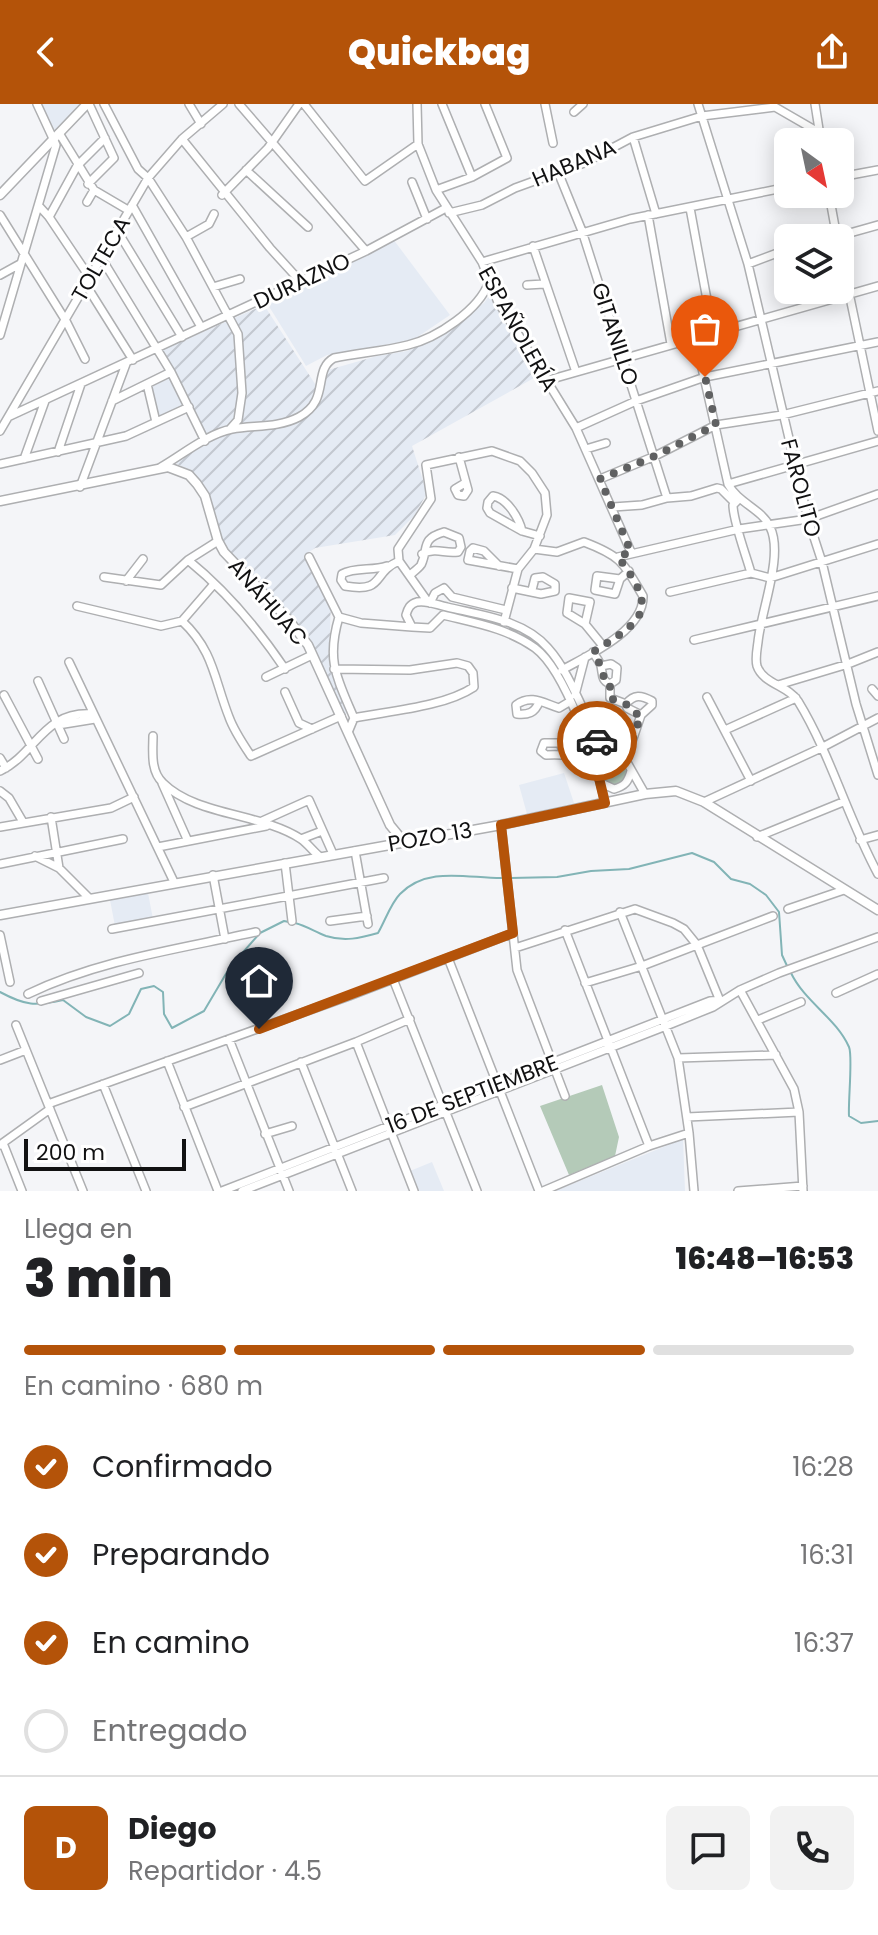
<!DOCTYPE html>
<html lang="es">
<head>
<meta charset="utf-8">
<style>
	:root { --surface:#fff; --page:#f2f2f2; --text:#202124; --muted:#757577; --line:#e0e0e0; --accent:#b45309 }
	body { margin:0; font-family:Poppins,sans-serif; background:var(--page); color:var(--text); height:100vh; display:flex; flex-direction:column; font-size:30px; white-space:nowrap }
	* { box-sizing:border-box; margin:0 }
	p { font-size:26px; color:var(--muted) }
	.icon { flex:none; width:44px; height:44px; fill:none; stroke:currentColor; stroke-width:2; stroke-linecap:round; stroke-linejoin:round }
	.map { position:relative; height:1087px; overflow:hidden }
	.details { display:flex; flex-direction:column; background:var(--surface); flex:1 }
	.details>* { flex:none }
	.needle { width:52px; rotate:147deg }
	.controls { position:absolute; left:774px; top:24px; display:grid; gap:16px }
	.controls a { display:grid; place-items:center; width:80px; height:80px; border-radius:12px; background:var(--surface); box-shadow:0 4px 20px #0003; font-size:40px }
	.scale { position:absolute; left:24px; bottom:20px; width:162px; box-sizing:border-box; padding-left:8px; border:4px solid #111112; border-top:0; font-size:22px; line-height:28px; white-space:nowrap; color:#111112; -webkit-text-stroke:6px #fff; paint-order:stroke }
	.pin { position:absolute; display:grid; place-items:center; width:68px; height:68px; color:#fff; margin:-82px -34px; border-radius:50% 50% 50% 0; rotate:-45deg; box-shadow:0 0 8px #0007 }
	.pin .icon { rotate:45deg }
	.courier { position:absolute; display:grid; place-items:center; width:80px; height:80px; margin:-40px; border:6px solid #b45309; border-radius:50%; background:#fff; color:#222; box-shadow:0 2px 10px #0007 }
	.head em { font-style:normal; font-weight:800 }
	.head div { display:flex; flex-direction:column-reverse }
	.head { display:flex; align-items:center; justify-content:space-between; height:136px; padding:0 24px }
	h1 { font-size:52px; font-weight:800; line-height:60px }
	.bar { display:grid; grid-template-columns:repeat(4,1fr); gap:12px 8px; align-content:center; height:96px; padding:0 24px }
	.bar i { height:10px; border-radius:6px; background:var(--line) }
	.bar .selected { background:var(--accent) }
	.bar p { grid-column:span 4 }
	.line { display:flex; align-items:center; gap:20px; padding:0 24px; border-top:2px solid var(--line) }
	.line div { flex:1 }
	.round { display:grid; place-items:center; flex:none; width:84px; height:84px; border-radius:12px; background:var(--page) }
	ol { padding:0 24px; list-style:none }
	li { display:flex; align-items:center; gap:24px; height:88px }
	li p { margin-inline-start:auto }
	li .icon { padding:8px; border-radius:50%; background:var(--accent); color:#fff; stroke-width:4 }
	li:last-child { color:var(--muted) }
	li i { width:44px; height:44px; border:4px solid var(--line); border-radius:50% }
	header { display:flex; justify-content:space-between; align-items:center; height:104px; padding:0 24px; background:var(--accent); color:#fff; font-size:36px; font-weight:800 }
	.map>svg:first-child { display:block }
	.built { fill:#e5ebf4 }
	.industrial { fill:url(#industrial-furrows) }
	.grass { fill:#b4cab8 }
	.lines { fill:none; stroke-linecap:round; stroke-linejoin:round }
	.stream { stroke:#82b4b6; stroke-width:2 }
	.minor-casing { stroke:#aeafb1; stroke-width:10 }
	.major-casing { stroke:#aeafb1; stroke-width:11 }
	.minor { stroke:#fff; stroke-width:7 }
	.major { stroke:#fff; stroke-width:8 }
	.done { stroke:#606162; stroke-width:8; stroke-dasharray:0 14.4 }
	.route { stroke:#b45309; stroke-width:10 }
	.labels { text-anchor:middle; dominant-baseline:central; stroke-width:6; stroke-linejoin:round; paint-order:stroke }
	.street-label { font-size:22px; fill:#111112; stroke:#fff }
</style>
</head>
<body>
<header><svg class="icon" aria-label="back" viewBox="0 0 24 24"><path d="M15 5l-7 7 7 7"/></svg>Quickbag<svg class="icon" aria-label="share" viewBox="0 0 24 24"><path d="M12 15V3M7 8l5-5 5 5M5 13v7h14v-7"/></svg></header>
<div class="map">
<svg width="878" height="1087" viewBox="0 0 878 1087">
	<defs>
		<pattern id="industrial-furrows" width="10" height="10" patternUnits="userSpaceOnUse" patternTransform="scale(2)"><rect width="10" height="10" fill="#e5ebf4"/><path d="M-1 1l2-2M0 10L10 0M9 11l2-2" fill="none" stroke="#c3c8d0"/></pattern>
	</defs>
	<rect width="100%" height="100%" fill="#f4f5f8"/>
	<path class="built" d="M40,0H81L53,28Z
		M393,135L450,211L413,236L327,251L306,262L265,196L354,157Z
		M788,150V175L780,176L773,155Z
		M170,274L185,304L157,316L149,284Z
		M564,669L574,699L527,710L519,681Z
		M148,789L153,815L115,822L110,796Z
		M683,1035L685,1087H555Z
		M432,1058L444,1087H418L410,1067Z"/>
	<path class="industrial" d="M490,191L509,226L514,229L543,269L412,342L427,389L414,412L395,431L315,444L306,450L331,498L329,555L347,607L345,615L304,529L293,513L229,449L217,426L201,377L190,366L177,360L176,358L205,341L162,246L264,201L317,283L325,274L328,266L377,252L407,247L433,235L484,199Z"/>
	<path class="grass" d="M595,639L617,648L626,667L624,677L614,683L605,680Z
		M602,981L619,1033L615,1052L569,1071L540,1002Z"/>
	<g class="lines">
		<path class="stream" d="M511,774L557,773L591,767L629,765L692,749L714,758L731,775L750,780L766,791L779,808L782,851L788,864
			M295,819C307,822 315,828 326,832C345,838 360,834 378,829C385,817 391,799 400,790C428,761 470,775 504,774
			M791,869C805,898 836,914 849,943C853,952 848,997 849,1012L861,1019L878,1017
			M0,888C26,902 35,902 63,896L86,913L110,922L129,910L141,885L154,882L163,888L164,910L172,924L204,907L230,863L260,829L284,817L289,818"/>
		<defs>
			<path id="minor" d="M104,0L138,65L148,74L186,133L238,230L242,289L238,316L230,325
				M189,0L201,20
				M239,0L366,147
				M304,0L365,77L418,40
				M417,0L418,40L436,86L482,158L497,196L576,324L631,448
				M442,0L472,73
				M545,0L553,39
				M698,0L748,160L808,415L822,458L856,600L878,671
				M815,0L821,38
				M574,8L583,0
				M59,29L94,86L128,106
				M633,33L656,110
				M182,35L270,144L301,178
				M246,66L308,123
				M558,68L582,127L667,394
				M840,73L878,66
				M412,78L427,115
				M88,80L114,54L89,0
				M436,86L472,73L507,54L485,0
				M829,90L837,134
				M222,91L268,44L299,0
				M87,98L94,86
				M132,101L201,223
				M39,102L49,113L90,174
				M690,104L713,228
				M449,109L482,101L515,84L584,59L633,33L702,12L775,3L820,29
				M0,111L66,217L85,255
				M648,111L671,240
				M49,113L77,62L105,34
				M118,128L182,233
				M186,133L209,120L214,110
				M832,134L878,121
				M533,142L576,268
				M840,146L878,327
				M102,155L171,268L205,337
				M482,158L630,115L788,83
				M748,160L788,145
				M0,171L20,160
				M86,181L133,256
				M527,181L544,180
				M213,183L240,175
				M0,231L56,41L37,0
				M695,233L728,380C738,399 762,405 770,423C784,451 761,506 758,538C757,545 755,555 757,562C763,580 789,582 798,597C831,651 848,715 878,770
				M545,277L878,182
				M147,280L156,318
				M112,297L171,268
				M10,312L366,147L446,104
				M576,324L636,297L705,273L878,238
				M0,327L148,74L182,35L223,0
				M586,345L606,339
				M58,348L81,280
				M459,353L468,386L464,392L458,391L455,385L465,379
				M24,355L45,297
				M0,360L126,332L189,303
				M161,363C182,351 207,330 232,325C254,321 278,324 299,313C331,296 312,266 334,254C359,249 384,247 408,241C437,234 479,206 489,178
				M600,375L655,352L716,321L782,311L878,287
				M728,380L878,337
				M80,383L126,260
				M737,397L733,401C733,417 746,451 751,469
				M613,403L642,401L667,394L691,392L717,384L721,385L735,399
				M522,427C519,414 507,394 493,392L488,398L487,404L490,409L522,427L540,432
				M534,445L557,448L584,438C621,452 623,458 643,492C644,526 589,551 562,566
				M309,453L339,513C326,557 337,574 354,614L349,626
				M618,453L739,425L808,415L878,390
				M188,456C225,486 258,525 285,565
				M387,462C373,467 355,463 342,470L341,476L345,482C386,489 371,469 399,457
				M499,462L484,447L473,444L470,447L468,456L518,465
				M410,471C411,470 421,462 421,461C429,444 420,435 444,428L459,434L461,443L458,448C443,450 438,443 422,450
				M104,473L161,481L188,456L218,437
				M620,475L597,472L595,486L615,490L620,475L629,467
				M126,477L143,455
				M512,484L541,490L555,487V480L543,473L535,474L532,486
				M670,488L751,469L770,474L878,440
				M428,498L399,457L398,445L431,395L426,361L492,347L520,357L532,369L545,389L547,411L534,445L518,465L504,518
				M430,499L435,489L444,484L452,493L506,506
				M77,502L161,522L182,517C214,547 214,575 229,613C234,627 243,640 251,652L341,612
				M339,513L361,519L412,523
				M182,517L214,480
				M585,520L590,498L569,494L567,509L585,520L603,542
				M694,536L878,492
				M593,548C595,552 600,558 601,562C603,571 601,576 610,580L616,576L617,564L611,560L601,562
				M69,558L174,778
				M334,565L410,566L457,559L468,562L473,569L474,583C444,603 389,607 354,614
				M266,573L312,551
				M38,577L64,635
				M610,580V594L626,600
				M778,581L848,560L878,548
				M872,585L878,592
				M285,588L299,619L312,625
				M4,591L38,655
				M575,591L585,553
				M707,593L751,677
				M539,598C535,609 528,611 517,610L516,601C531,590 543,599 559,604L569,598
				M58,621L95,615
				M725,626L796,594
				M153,632C153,647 150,667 163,679C196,712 262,709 301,735C307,739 313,747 319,752
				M564,650L560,639H544L541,647L546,651C563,650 576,653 592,648
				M0,654L6,664
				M626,655L641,611L652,601V597C641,591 634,590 626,600L627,604L641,611
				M0,667C36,650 43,607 92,610
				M162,679L187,735
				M601,679L614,685C625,682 628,678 631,667
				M0,687L9,694L23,718
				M704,698L821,644L878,614
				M605,699C597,660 566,567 535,544C507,524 475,519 443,511L430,524L412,523L406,511C408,504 410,500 417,498C427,496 437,501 447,503C481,511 524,516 548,544C569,567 583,608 598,636L602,641L620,646L645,690
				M51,713L59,764L89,794
				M260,718L309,696L333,750
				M501,721L517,866L565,992
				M0,723L111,704L134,693
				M757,733L843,698
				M301,735L322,727
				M860,736L878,731
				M158,743L266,722
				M355,747L368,820
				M35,752L59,764
				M285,759L292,817
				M0,760L123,735
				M213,771L225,835
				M788,805L844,786
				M620,808L678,954L689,1029L694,1087
				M330,817L367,812
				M112,825L384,774
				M565,826L649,1042
				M0,831L10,878
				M515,844L635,805L673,819L684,825L697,841L720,897
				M448,854L539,1087
				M393,875L477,1087
				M585,879L642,862L773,812
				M740,886L794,985L799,1008L803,1087
				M836,889L878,870
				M28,890C99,856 179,845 256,828
				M41,897L139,869
				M758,916L801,898
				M16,921L83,1087
				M229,935L289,1087
				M356,938L414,1087
				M678,954L776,951
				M0,956L26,946
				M167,957L218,1087
				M301,958L352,1087
				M103,980L146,1087
				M48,1000L349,892L513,829
				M184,1003L356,938L410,915
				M687,1013L799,1008
				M265,1030L292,1022
				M0,1041L50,1005
				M2,1041L3,1039L22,1087
				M222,1087L710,897L720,896
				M242,1087L666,922L713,903L740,886L779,869L878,833
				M543,1087L649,1042L689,1029
				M738,1087L803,1082"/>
			<path id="major" d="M0,91L87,0
				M0,397L168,363L189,371L197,380L205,392L218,437L224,448L288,515L308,541L390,721L404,738
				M0,811L501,721L645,690L676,687L704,698L878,806"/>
		</defs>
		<use href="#minor" class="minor-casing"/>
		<use href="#major" class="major-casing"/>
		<use href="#minor" class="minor"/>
		<use href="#major" class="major"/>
	</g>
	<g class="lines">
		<path class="done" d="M597,637L620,646L626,655L641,611L634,609L626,600L610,594V580L605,578L601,562L593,548C645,515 659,507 618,453L631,448L600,375L655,352L716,321L705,273"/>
		<path class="route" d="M259,925L513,829L501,721L605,699L591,641L597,637"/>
	</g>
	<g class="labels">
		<g class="street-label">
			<text transform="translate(574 59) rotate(-23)">HABANA</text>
			<text transform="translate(101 155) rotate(-60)">TOLTECA</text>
			<text transform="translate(302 177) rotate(-25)">DURAZNO</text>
			<text transform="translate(518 225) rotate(61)">ESPAÑOLERÍA</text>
			<text transform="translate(615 230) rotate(72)">GITANILLO</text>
			<text transform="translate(801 384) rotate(75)">FAROLITO</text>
			<text transform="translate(268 498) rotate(49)">ANÁHUAC</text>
			<text transform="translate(430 733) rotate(-10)">POZO 13</text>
			<text transform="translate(472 990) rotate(-21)">16 DE SEPTIEMBRE</text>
		</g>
	</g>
</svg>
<div class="controls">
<a><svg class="needle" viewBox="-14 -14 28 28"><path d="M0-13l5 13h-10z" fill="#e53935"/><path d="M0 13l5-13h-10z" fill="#757577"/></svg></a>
<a><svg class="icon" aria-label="layers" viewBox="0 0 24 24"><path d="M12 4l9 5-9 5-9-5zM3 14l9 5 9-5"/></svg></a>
</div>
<div class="scale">200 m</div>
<div class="pin" style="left:705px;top:273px;background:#ea580c"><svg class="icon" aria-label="bag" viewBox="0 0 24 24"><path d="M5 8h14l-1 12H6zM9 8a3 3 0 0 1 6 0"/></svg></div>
<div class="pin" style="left:259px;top:925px;background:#1f2937"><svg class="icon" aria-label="home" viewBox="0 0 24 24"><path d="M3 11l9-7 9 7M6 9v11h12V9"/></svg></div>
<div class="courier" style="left:597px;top:637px"><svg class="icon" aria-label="car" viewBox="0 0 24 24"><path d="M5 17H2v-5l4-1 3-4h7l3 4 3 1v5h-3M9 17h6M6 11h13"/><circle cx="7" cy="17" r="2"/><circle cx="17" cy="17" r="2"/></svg></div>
</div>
<section class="details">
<div class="head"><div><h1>3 min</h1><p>Llega en</p></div><em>16:48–16:53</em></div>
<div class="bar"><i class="selected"></i><i class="selected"></i><i class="selected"></i><i></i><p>En camino · 680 m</p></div>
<ol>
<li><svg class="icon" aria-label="check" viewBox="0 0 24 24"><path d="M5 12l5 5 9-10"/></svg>Confirmado<p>16:28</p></li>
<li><svg class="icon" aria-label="check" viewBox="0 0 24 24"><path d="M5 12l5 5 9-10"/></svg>Preparando<p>16:31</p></li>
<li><svg class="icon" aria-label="check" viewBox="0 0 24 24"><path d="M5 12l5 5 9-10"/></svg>En camino<p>16:37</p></li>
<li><i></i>Entregado</li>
</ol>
<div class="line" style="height:144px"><b class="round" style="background:var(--accent);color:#fff">D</b><div><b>Diego</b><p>Repartidor · 4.5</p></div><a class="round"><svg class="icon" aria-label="chat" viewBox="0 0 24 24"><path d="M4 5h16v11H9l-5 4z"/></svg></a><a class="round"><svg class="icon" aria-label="phone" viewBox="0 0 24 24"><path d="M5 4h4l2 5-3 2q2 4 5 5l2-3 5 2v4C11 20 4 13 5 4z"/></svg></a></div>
</section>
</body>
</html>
